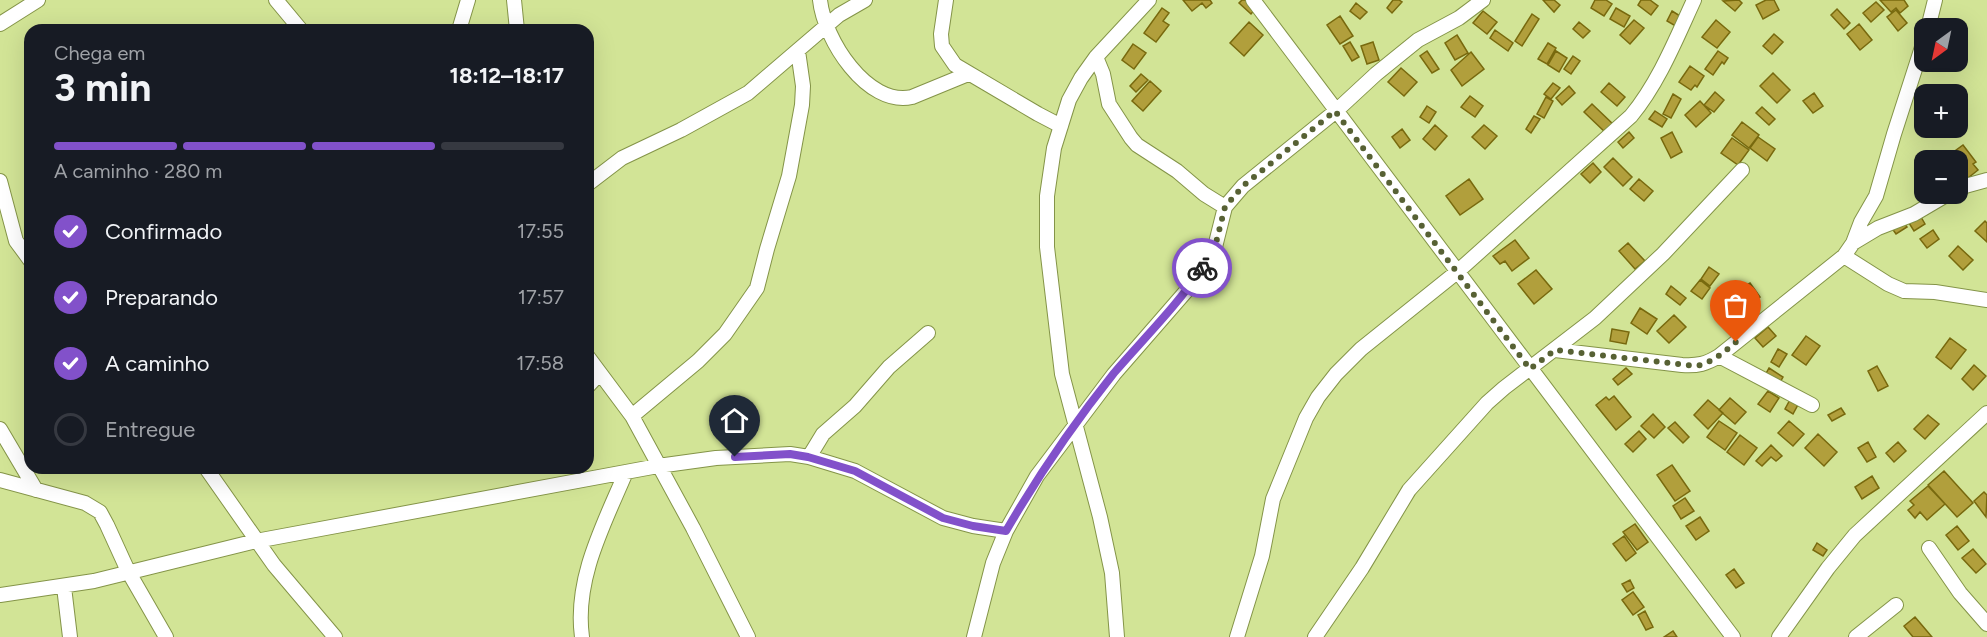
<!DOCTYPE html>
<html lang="pt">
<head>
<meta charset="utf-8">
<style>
	:root { --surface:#171b24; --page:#20242c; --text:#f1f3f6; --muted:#9ea1a6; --line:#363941; --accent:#8251ca }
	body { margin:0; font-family:Figtree,sans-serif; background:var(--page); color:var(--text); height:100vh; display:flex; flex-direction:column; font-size:22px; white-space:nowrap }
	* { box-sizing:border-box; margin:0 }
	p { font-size:20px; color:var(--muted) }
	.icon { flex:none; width:33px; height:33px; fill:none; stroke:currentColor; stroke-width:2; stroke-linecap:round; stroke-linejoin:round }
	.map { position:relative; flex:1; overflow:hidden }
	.side { position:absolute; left:24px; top:24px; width:570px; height:450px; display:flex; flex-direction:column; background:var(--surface); border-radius:18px; box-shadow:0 6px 24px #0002 }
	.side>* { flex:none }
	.needle { width:39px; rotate:213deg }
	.controls { position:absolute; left:1914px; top:18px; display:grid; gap:12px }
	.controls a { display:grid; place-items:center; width:54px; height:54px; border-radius:12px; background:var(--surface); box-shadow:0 6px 24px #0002; font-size:30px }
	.pin { position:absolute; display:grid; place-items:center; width:51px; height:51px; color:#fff; margin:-62px -26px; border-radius:50% 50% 50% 0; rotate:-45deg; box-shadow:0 0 6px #0007 }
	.pin .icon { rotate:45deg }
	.courier { position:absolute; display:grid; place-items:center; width:60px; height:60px; margin:-30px; border:4px solid #8251ca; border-radius:50%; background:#fff; color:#222; box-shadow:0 2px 8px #0007 }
	.summary em { font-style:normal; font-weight:700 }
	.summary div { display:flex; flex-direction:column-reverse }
	.summary { display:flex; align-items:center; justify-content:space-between; height:102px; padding:0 30px }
	h1 { font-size:39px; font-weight:700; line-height:45px }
	.bar { display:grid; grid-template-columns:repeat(4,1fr); gap:9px 6px; align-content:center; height:72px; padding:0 30px }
	.bar i { height:8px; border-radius:4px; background:var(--line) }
	.bar .current { background:var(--accent) }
	.bar p { grid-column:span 4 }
	ol { padding:0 30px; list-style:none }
	li { display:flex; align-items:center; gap:18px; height:66px }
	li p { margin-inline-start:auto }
	li .icon { padding:6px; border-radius:50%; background:var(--accent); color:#fff; stroke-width:4 }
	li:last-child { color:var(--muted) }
	li i { width:33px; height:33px; border:3px solid var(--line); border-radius:50% }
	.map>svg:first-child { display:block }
	.building { fill:#b19f3c; stroke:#78690e; stroke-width:1.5 }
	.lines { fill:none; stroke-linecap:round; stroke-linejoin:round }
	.street-casing { stroke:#849448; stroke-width:16 }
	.street { stroke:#fff; stroke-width:14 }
	.done { stroke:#576134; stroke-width:6; stroke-dasharray:0 10.8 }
	.route { stroke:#8251ca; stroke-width:8 }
</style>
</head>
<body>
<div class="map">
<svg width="1987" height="637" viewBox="0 0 1987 637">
	<rect width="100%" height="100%" fill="#d2e496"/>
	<path class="building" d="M1183,0H1210L1212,3L1206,8L1202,3L1192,11Z
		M1242,0H1249L1257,7L1251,14L1239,3Z
		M1393,0H1399L1402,2L1392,13L1387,8Z
		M1543,0H1554L1560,5L1554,12Z
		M1595,0H1606L1612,4L1604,16L1591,8Z
		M1641,0H1650L1658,6L1651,15L1638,5Z
		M1739,0L1742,3L1735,11L1723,1Z
		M1766,0H1774L1779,10L1763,19L1756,5Z
		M1880,0H1904L1908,6L1900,13L1896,8L1891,12Z
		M1876,2L1884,10L1871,22L1863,13Z
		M1356,3L1367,12L1360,19L1350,11Z
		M1162,8L1169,13L1163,21L1169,25L1156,42L1144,33Z
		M1616,8L1630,16L1624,27L1610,19Z
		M1837,9L1850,23L1844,29L1831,15Z
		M1896,10L1907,23L1898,31L1887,17Z
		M1483,11L1497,22L1487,34L1473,23Z
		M1672,11L1685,19L1679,28L1667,21Z
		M1532,14L1539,19L1522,46L1515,41Z
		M1340,16L1353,36L1340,44L1327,25Z
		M1634,20L1644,28L1630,44L1620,35Z
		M1716,20L1730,32L1717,48L1702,37Z
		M1249,22L1263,35L1244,56L1230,43Z
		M1579,22L1590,31L1583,38L1573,29Z
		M1859,24L1872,40L1860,50L1847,34Z
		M1495,30L1513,43L1508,51L1490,38Z
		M1774,34L1783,42L1772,54L1763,46Z
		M1457,35L1468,53L1455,60L1445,43Z
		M1350,42L1359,57L1352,61L1343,46Z
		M1373,42L1379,60L1367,64L1361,46Z
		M1548,43L1556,48L1547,64L1538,59Z
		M1133,44L1146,53L1134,69L1122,60Z
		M1427,51L1439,69L1432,73L1420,56Z
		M1556,51L1567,58L1559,72L1548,65Z
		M1718,51L1728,58L1724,64L1722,62L1713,75L1705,69Z
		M1471,52L1484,69L1462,86L1451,70Z
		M1573,56L1580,61L1571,74L1564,69Z
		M1690,66L1704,76L1697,87L1695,85L1691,90L1679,82Z
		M1401,68L1417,82L1404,96L1388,82Z
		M1773,73L1790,90L1777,103L1760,86Z
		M1141,74L1148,80L1136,92L1130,86Z
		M1150,81L1161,91L1143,111L1132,101Z
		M1553,83L1560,88L1551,99L1544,94Z
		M1609,83L1625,97L1617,106L1601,92Z
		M1569,86L1575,93L1562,105L1556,98Z
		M1715,92L1724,100L1714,112L1704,105Z
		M1814,93L1823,106L1813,113L1803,101Z
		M1673,94L1681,99L1671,118L1663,114Z
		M1470,96L1483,106L1475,117L1461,107Z
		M1546,97L1553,101L1544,118L1537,114Z
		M1700,101L1711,113L1696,127L1685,115Z
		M1592,104L1615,126L1607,134L1584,112Z
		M1427,106L1436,112L1429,123L1420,117Z
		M1762,107L1775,119L1769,125L1756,113Z
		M1655,111L1667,119L1662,127L1649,119Z
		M1534,116L1540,119L1531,133L1526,129Z
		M1742,122L1759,135L1749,148L1732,135Z
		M1435,125L1447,136L1435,150L1423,139Z
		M1484,125L1497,136L1485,149L1472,137Z
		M1402,129L1410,140L1400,148L1392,137Z
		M1629,132L1634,138L1623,148L1618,142Z
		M1672,132L1682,152L1671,158L1661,138Z
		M1758,137L1775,149L1767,161L1750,148Z
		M1732,138L1749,150L1738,165L1721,153Z
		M1963,145L1976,162L1973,164L1978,170L1963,182L1958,176V160L1944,159Z
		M1613,158L1632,177L1623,186L1604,167Z
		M1593,163L1601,172L1590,183L1581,174Z
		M1469,179L1483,199L1460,215L1446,196Z
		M1639,179L1653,191L1644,201L1630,189Z
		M1921,217L1925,224L1914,231L1909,223Z
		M1902,220L1907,227L1896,234L1891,227Z
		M1985,221L1987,223V242L1975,231Z
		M1933,230L1939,239L1927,248L1920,239Z
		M1515,240L1529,258L1512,271L1505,261L1500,264L1493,256Z
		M1628,243L1645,261L1635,269L1619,251Z
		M1958,246L1973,260L1963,270L1949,256Z
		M1709,267L1719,274L1710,286L1701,279Z
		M1536,270L1552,289L1534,304L1518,284Z
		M1700,280L1710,288L1702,299L1691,291Z
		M1750,283L1760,297L1752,302L1742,288Z
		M1671,286L1686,298L1680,305L1666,294Z
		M1640,308L1657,319L1647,334L1631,323Z
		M1674,315L1686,327L1669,343L1657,331Z
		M1768,327L1776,336L1763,347L1755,338Z
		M1612,329L1629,332L1626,344L1610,341Z
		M1806,336L1820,346L1806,365L1792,355Z
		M1950,338L1966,350L1951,369L1936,357Z
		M1778,349L1787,354L1779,367L1771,362Z
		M1974,365L1986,376L1973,390L1962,379Z
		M1877,366L1888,386L1878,391L1868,371Z
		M1626,368L1632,374L1618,385L1613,379Z
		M1769,368L1783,377L1778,386L1764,377Z
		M1768,391L1779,398L1770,412L1758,404Z
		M1614,396L1631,417L1616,430L1596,405L1606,397L1609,400Z
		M1792,396L1800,401L1793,414L1785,409Z
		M1730,398L1746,412L1735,424L1719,410Z
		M1708,400L1723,413L1708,429L1694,415Z
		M1841,408L1845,414L1832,421L1828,415Z
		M1653,414L1665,427L1654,438L1641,426Z
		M1928,415L1939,424L1925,439L1914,429Z
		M1719,421L1737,433L1725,450L1707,437Z
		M1789,421L1804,434L1793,446L1778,433Z
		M1675,422L1689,437L1683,443L1668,428Z
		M1639,431L1646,439L1633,452L1625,444Z
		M1818,434L1837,452L1824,466L1805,448Z
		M1740,435L1757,448L1744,465L1727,452Z
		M1868,442L1876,457L1867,462L1858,448Z
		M1898,442L1906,451L1894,462L1886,453Z
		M1771,445L1782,456L1776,461L1771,457L1762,466L1756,461Z
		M1672,465L1690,491L1675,501L1657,475Z
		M1944,471L1973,503L1957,517L1928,485Z
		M1872,476L1879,488L1862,499L1855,487Z
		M1928,486L1945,504L1927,520L1920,512L1915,518L1908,510L1914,505L1910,501Z
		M1984,492L1987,495L1986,517L1974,501Z
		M1685,498L1694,511L1681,519L1673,506Z
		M1700,517L1709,531L1696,540L1686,526Z
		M1635,524L1648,542L1637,550L1623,532Z
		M1957,526L1969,541L1958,550L1946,535Z
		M1624,536L1636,553L1626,561L1613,544Z
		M1817,543L1827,550L1823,556L1813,550Z
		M1973,549L1986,564L1976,573L1962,558Z
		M1734,569L1744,583L1736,588L1726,575Z
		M1630,580L1634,588L1627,592L1622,584Z
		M1633,592L1644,607L1633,615L1622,600Z
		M1645,611L1653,627L1646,630L1638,615Z
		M1915,617L1932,637H1913L1904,626Z
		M1673,631L1677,637H1664Z"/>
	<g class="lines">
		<defs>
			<path id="street" d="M276,0L301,30
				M514,0L517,30
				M820,0C824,39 867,107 912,97L968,74
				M946,0L941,34L942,46L955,65L1038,114L1061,126
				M1253,0L1733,637
				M0,24L38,0
				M1928,28L1935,0
				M459,30L468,0
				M1096,57L1103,74L1109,104L1131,138L1137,145L1177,171L1204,194L1225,207
				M0,181L16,241L30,260
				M588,184L622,158L681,130L748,93L839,15L865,0
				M1958,188L1987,180
				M1853,243L1878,228L1914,214L1948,194
				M1844,256L1888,284L1904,291L1935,292L1987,300
				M1555,350L1682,365C1698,366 1706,364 1719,356L1844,256L1853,243L1861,222L1876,196L1894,134L1924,41
				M1719,356L1812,405
				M588,357L632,416L693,528L748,637
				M588,386L600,373
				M632,416L698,361L725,334L757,288L767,249L789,176L802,105L803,86L798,51
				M0,429L36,490
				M809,457L823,434L855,406L889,367L928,333
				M206,468L274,565L335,637
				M0,480L85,503L100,512L107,525L128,571L166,637
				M1929,548L1960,593L1987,624
				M64,587L70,637
				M0,595L94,581L256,541L658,466L716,458L790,454L809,457L855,471L943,518L973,526L1006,531
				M582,637C574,579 604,524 626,472
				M974,637L993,563L1006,531L1037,476L1114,374L1188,289L1214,251L1225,207L1243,186L1336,111L1376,74L1418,40L1459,18L1483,0
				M1117,637L1112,573L1100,517L1062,374L1047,247V196L1054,148L1069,100L1081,78L1096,57L1149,0
				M1237,637L1262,556L1273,499L1306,418L1318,397L1336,374L1361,349L1457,272L1631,116C1659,82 1676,39 1694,0
				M1315,637L1362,568L1409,490L1487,403L1504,388L1595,318L1663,254L1742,170
				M1779,637L1828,568L1855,535L1987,413
				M1856,637L1896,605"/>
		</defs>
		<use href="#street" class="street-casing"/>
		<use href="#street" class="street"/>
	</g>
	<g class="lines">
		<path class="done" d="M1202,268L1214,251L1225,207L1243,186L1335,111L1530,369L1555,350L1696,366C1712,363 1724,352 1736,342"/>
		<path class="route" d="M735,457L790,454L808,457L855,471L943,518L973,526L1006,531C1038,476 1074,423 1114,373C1144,338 1177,306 1202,268"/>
	</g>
</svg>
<div class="controls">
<a><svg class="needle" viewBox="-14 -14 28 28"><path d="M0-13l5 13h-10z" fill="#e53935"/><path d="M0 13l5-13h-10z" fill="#9ea1a6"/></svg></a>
<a>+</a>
<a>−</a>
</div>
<div class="pin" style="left:1736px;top:342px;background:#ea580c"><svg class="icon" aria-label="bag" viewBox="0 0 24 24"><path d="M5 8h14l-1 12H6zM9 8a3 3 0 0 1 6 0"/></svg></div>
<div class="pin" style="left:735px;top:457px;background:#1f2937"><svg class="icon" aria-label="home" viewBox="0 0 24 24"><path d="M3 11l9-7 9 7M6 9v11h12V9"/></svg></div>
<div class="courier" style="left:1202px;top:268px"><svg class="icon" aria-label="bike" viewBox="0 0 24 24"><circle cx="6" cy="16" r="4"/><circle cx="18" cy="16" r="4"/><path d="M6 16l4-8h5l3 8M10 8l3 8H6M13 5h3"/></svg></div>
<section class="side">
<div class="summary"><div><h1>3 min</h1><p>Chega em</p></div><em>18:12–18:17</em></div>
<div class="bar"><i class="current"></i><i class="current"></i><i class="current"></i><i></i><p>A caminho · 280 m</p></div>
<ol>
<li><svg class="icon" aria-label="check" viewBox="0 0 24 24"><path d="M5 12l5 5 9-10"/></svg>Confirmado<p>17:55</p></li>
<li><svg class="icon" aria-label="check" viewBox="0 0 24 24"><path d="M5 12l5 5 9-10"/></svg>Preparando<p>17:57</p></li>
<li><svg class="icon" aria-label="check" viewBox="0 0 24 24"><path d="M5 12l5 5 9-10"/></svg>A caminho<p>17:58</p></li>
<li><i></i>Entregue</li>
</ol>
</section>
</div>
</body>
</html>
